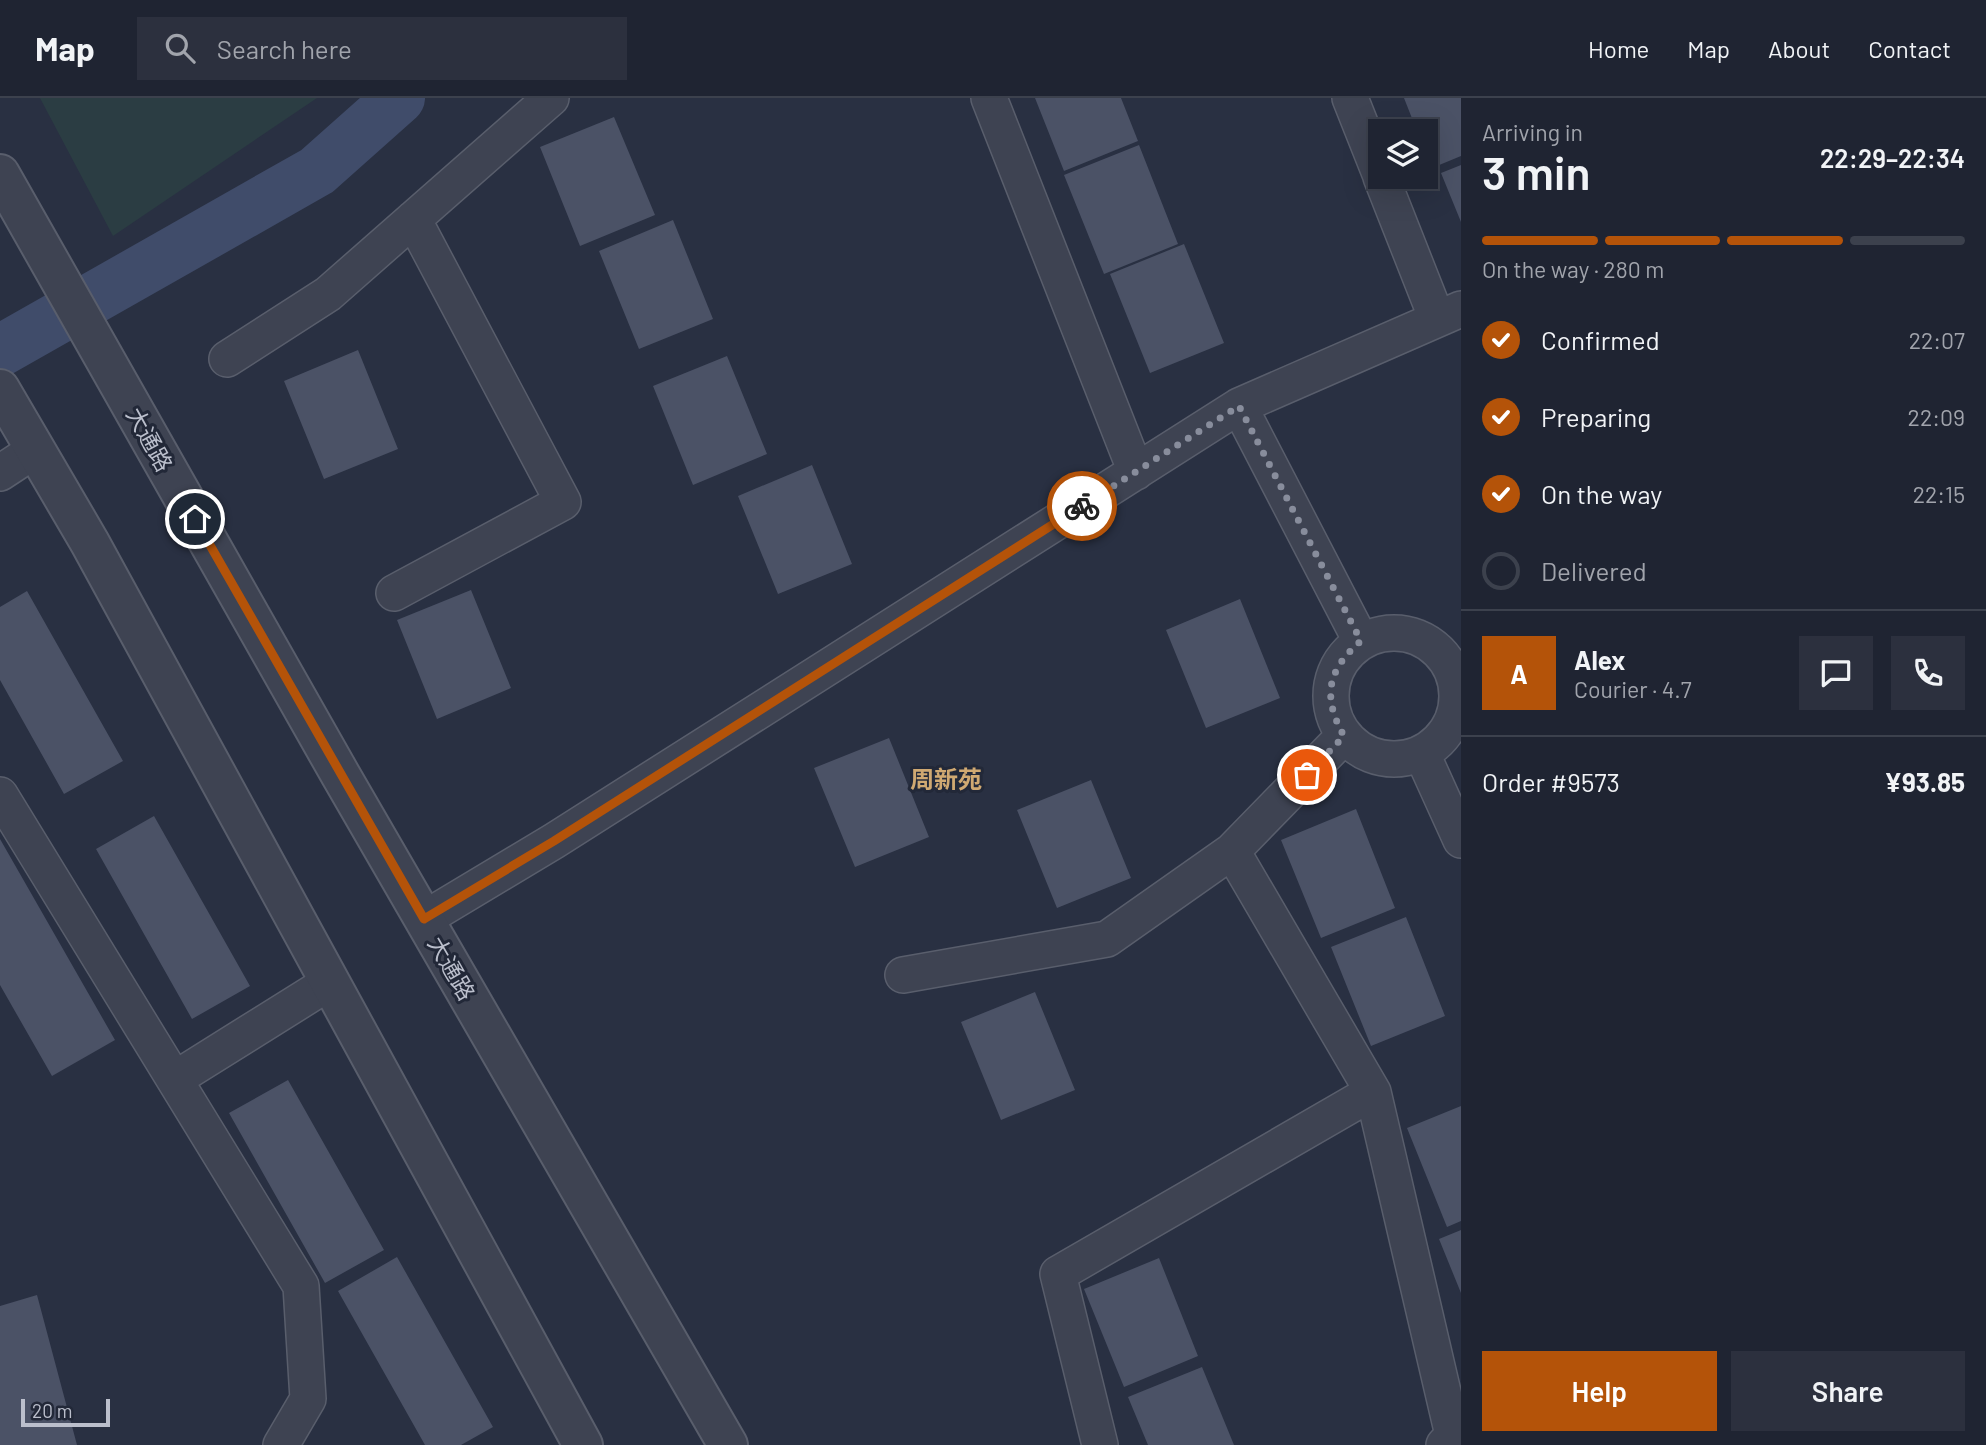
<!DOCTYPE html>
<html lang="en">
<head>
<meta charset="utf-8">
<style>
	:root { --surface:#1f2432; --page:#2c303e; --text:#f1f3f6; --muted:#a1a4ac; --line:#3c414d; --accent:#b45309 }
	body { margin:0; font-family:Barlow,"Noto Sans SC",sans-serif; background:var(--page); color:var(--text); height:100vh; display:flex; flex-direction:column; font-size:26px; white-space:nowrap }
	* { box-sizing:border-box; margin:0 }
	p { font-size:23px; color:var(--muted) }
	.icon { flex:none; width:38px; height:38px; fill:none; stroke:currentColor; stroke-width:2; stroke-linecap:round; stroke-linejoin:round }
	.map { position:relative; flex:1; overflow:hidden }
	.side { display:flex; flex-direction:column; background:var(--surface); width:525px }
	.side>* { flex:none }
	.tools { position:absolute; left:1368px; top:21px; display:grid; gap:14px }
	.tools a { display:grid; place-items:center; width:70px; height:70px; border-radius:0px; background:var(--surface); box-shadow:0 7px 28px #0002,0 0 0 2px var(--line); font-size:35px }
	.scale { position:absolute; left:21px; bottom:18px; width:89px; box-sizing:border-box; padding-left:7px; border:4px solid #bbbfcc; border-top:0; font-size:19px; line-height:24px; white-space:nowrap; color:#bbbfcc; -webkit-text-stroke:5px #222838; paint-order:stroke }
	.pin { position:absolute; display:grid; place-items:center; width:60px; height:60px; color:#fff; margin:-30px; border:4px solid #fff; border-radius:50%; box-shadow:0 2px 7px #0007 }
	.courier { position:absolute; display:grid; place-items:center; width:70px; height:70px; margin:-35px; border:5px solid #b45309; border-radius:50%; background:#fff; color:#222; box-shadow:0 2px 9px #0007 }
	.overview em { font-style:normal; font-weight:600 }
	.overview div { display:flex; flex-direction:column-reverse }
	.overview { display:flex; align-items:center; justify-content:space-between; height:119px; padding:0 21px }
	h1 { font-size:46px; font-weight:600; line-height:52px }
	.bar { display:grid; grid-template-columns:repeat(4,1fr); gap:10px 7px; align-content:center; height:84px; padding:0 21px }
	.bar i { height:9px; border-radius:5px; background:var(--line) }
	.bar .on { background:var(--accent) }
	.bar p { grid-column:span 4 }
	.line { display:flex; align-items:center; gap:18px; padding:0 21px; border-top:2px solid var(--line) }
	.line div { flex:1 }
	.round { display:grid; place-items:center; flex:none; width:74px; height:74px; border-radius:0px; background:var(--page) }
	ol { padding:0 21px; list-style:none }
	li { display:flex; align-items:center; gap:21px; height:77px }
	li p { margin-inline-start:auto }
	li .icon { padding:7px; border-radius:50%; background:var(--accent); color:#fff; stroke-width:4 }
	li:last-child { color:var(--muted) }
	li i { width:38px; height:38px; border:4px solid var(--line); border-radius:50% }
	.button { display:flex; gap:14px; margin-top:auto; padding:14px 21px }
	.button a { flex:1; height:80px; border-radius:0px; background:var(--accent); color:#fff; font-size:28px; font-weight:600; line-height:80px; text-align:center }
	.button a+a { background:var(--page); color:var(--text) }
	header { display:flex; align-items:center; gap:42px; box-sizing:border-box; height:98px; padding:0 35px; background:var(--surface); border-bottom:2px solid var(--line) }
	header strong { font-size:33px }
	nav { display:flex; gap:38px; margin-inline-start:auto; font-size:24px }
	.search { width:490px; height:63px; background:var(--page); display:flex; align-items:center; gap:18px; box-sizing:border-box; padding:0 24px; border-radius:0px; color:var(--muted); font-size:26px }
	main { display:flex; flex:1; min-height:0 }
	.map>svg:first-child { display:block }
	.green { fill:#2b3d43 }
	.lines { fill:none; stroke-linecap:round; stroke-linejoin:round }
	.river { stroke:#404c6a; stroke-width:52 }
	.building { fill:#4b5266 }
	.minor-casing { stroke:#595e6c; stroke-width:38 }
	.tertiary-casing { stroke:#595e6c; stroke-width:42 }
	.minor { stroke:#3e4352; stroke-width:35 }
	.tertiary { stroke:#3e4352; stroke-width:38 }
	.done { stroke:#888d9c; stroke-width:7; stroke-dasharray:0 12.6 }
	.route { stroke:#b45309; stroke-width:9 }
	.labels { text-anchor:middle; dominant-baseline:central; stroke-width:6; stroke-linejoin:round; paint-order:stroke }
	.street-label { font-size:23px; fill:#bbbfcc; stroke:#222838 }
	.neighbourhood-label { font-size:24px; font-weight:bold; fill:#d0a972; stroke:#222838 }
</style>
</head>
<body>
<header>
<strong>Map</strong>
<div class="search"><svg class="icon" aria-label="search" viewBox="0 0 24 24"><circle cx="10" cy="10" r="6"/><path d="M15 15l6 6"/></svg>Search here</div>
<nav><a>Home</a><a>Map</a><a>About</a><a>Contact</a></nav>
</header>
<main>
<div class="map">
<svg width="1461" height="1347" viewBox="0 0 1461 1347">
	<rect width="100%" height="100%" fill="#293042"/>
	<path class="green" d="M40,0H317L113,138Z"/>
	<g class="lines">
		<path class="river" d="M0,253L317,73L399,0"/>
	</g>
	<path class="building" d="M1035,0H1121L1138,43L1064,73Z
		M1404,0H1461V58L1432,70L1426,56V33H1417Z
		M614,19L655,117L580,148L540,49Z
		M1139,47L1178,146L1104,176L1064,77Z
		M1461,67V124L1441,75Z
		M673,122L713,221L639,251L599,153Z
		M1184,146L1224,245L1150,275L1110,176Z
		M358,252L398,351L324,381L284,283Z
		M727,258L767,356L693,387L653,288Z
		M812,367L852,466L778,496L738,398Z
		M471,492L511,590L437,621L397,522Z
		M27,493L123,663L64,696L0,582V509Z
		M1240,501L1280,600L1206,630L1166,532Z
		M889,640L929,739L855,769L814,670Z
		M1091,682L1131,780L1057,810L1017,712Z
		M1356,711L1395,810L1321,840L1281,742Z
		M154,718L250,888L192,921L96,751Z
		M0,741L115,942L52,978L0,887Z
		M1406,819L1445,918L1371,948L1331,849Z
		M1035,894L1075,992L1001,1022L961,924Z
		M288,982L384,1152L325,1185L229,1015Z
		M1461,1008V1123L1447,1129L1407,1030Z
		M1461,1132V1195L1439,1141Z
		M397,1159L493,1329L461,1347H425L338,1193Z
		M1159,1160L1198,1258L1124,1289L1084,1191Z
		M37,1197L77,1347H0V1208Z
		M1202,1269L1234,1347H1148L1128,1299Z"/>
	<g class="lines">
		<defs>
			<path id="minor" d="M989,0L1136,374
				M1350,0L1381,78
				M1381,79L1437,221
				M227,261L328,196L551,0
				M1239,308L1461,211
				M0,375L35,352
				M394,495L563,404L413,121
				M1331 598a63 63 0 1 1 126 0a63 63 0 1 1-126 0Z
				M1422,656L1461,742
				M0,697L301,1188L308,1301L281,1347
				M1232,753L1373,994L1453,1337L1444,1347
				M424,821L554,743L1239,308L1361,543
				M903,877L1107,841L1232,753L1344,638
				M175,981L330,884
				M1100,1347L1058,1176L1373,994"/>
			<path id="tertiary" d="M0,76L340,676L728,1347
				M0,291L90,445L583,1347"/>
		</defs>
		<use href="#minor" class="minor-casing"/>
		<use href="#tertiary" class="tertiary-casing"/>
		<use href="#minor" class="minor"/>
		<use href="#tertiary" class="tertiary"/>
	</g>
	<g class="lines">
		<path class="done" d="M1082,408L1239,308L1361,543C1327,572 1322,599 1344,638L1307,677"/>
		<path class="route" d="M195,421L424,821L554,743L1082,408"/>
	</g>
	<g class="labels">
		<g class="street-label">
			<text transform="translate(150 341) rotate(61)">大通路</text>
			<text transform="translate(452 870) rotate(60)">大通路</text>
		</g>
		<g class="neighbourhood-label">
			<text x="946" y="680">周新苑</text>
		</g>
	</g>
</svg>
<div class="tools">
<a><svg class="icon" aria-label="layers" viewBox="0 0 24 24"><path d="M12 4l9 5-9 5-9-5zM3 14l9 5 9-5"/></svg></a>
</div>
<div class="scale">20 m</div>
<div class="pin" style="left:1307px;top:677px;background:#ea580c"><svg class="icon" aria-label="bag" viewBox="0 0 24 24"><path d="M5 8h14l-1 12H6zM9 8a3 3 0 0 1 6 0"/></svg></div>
<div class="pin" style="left:195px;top:421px;background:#1f2937"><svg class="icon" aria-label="home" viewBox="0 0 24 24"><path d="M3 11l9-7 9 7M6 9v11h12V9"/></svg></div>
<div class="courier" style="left:1082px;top:408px"><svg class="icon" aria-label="bike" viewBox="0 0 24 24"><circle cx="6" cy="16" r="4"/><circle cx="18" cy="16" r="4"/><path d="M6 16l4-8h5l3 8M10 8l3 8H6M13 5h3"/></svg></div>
</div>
<section class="side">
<div class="overview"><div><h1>3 min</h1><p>Arriving in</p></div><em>22:29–22:34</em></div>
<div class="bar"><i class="on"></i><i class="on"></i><i class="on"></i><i></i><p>On the way · 280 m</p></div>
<ol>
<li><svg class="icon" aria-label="check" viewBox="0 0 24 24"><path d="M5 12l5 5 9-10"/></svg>Confirmed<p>22:07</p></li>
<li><svg class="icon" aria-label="check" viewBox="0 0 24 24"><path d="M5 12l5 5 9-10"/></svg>Preparing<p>22:09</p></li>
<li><svg class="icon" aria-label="check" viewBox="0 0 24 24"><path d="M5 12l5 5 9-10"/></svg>On the way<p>22:15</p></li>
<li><i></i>Delivered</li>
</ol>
<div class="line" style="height:126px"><b class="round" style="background:var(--accent);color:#fff">A</b><div><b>Alex</b><p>Courier · 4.7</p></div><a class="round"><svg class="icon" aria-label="chat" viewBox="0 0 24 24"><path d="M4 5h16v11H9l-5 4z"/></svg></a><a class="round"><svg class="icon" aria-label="phone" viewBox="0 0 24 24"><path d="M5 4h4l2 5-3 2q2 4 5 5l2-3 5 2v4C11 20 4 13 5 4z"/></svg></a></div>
<div class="line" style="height:91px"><div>Order #9573</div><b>¥93.85</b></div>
<div class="button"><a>Help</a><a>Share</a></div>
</section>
</main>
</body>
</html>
